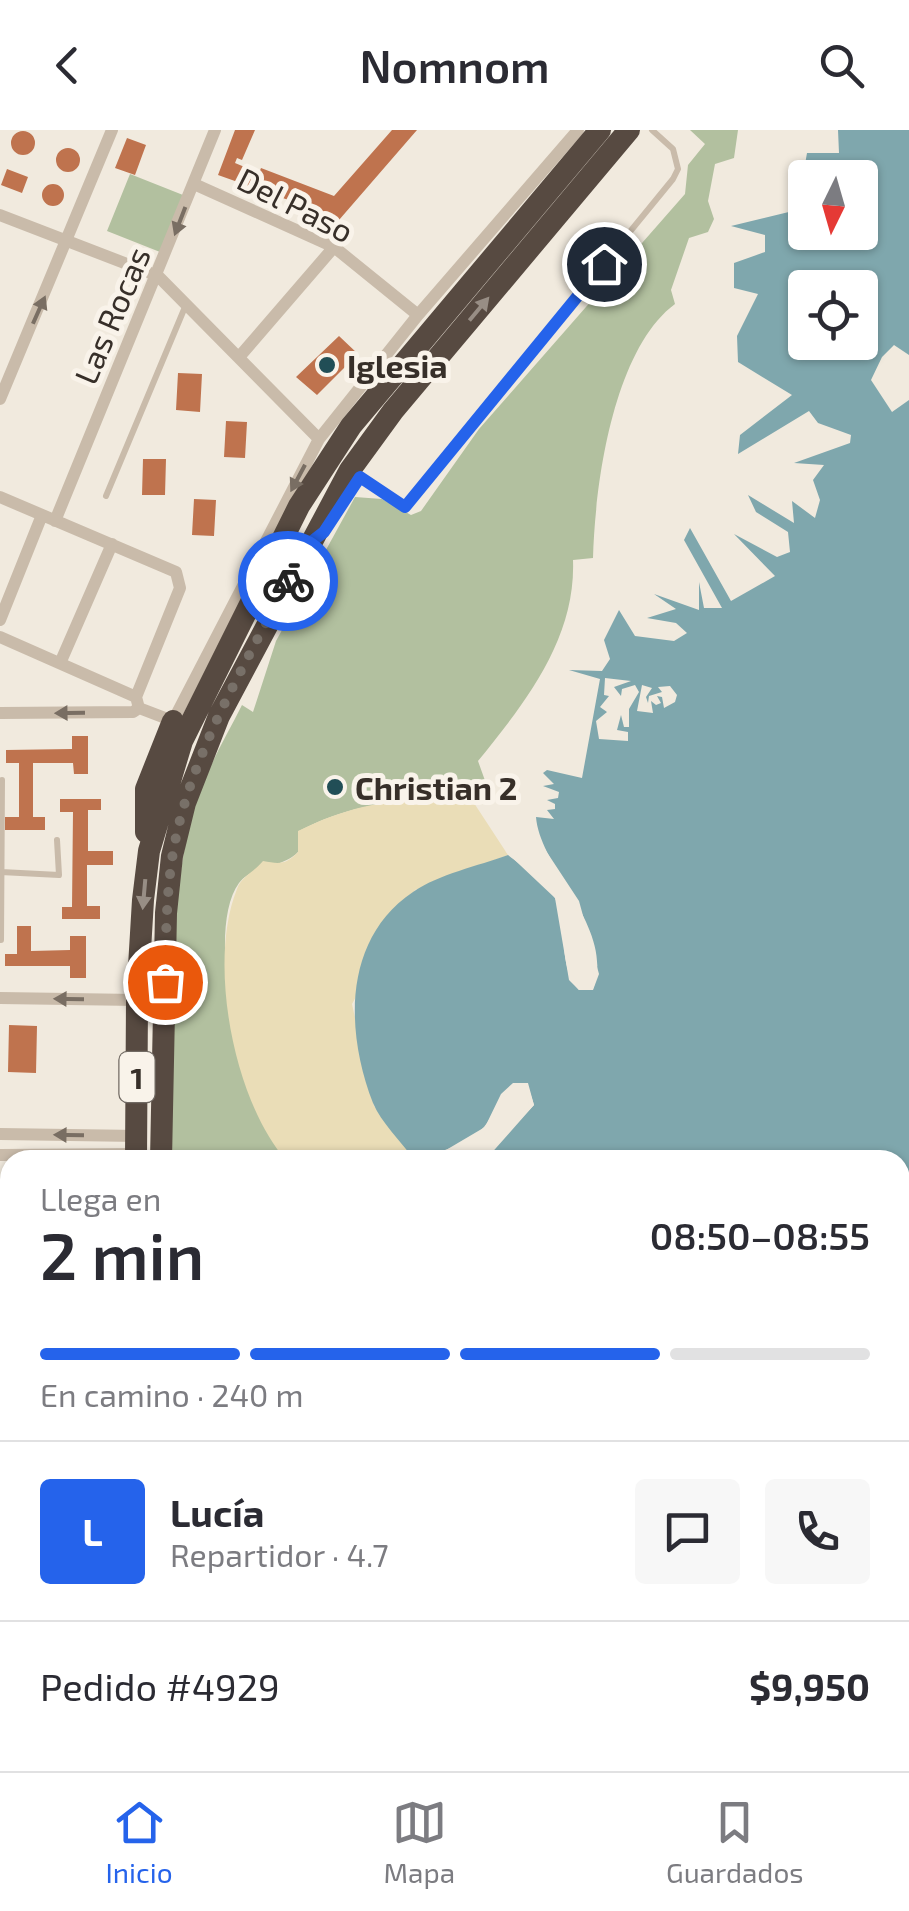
<!DOCTYPE html>
<html lang="es">
<head>
<meta charset="utf-8">
<style>
	:root { --surface:#fff; --page:#f7f7f7; --text:#2b2b33; --muted:#7c7c81; --line:#e1e1e2; --accent:#2563eb }
	body { margin:0; font-family:"Exo 2",sans-serif; background:var(--page); color:var(--text); height:100vh; display:flex; flex-direction:column; font-size:38px; white-space:nowrap }
	* { box-sizing:border-box; margin:0 }
	p { font-size:32px; color:var(--muted) }
	.icon { flex:none; width:55px; height:55px; fill:none; stroke:currentColor; stroke-width:2; stroke-linecap:round; stroke-linejoin:round }
	.map { position:relative; flex:1; overflow:hidden }
	.drawer { position:absolute; left:0px; top:1020px; width:910px; height:622px; display:flex; flex-direction:column; background:var(--surface); border-radius:30px 30px 0 0; box-shadow:0 2px 8px #0004 }
	.drawer>* { flex:none }
	.needle { width:65px; rotate:185deg }
	.tools { position:absolute; left:788px; top:30px; display:grid; gap:20px }
	.tools a { display:grid; place-items:center; width:90px; height:90px; border-radius:10px; background:var(--surface); box-shadow:0 2px 8px #0004; font-size:50px }
	.pin { position:absolute; display:grid; place-items:center; width:85px; height:85px; color:#fff; margin:-42px; border:5px solid #fff; border-radius:50%; box-shadow:0 2px 10px #0007 }
	.courier { position:absolute; display:grid; place-items:center; width:100px; height:100px; margin:-50px; border:8px solid #2563eb; border-radius:50%; background:#fff; color:#222; box-shadow:0 2px 12px #0007 }
	.summary em { font-style:normal; font-weight:600 }
	.summary div { display:flex; flex-direction:column-reverse }
	.summary { display:flex; align-items:center; justify-content:space-between; height:170px; padding:0 40px }
	h1 { font-size:65px; font-weight:600; line-height:75px }
	.bar { display:grid; grid-template-columns:repeat(4,1fr); gap:15px 10px; align-content:center; height:120px; padding:0 40px }
	.bar i { height:12px; border-radius:8px; background:var(--line) }
	.bar .selected { background:var(--accent) }
	.bar p { grid-column:span 4 }
	.line { display:flex; align-items:center; gap:25px; padding:0 40px; border-top:2px solid var(--line) }
	.line div { flex:1 }
	.round { display:grid; place-items:center; flex:none; width:105px; height:105px; border-radius:10px; background:var(--page) }
	header { display:flex; justify-content:space-between; align-items:center; height:130px; padding:0 40px; background:var(--surface); font-size:45px; font-weight:600 }
	.tab-bar { display:flex; justify-content:space-around; align-items:center; height:140px; border-top:2px solid var(--line); background:var(--surface); font-size:28px; color:var(--muted) }
	.tab-bar a { display:grid; justify-items:center; gap:5px }
	.tab-bar .selected { color:var(--accent) }
	.map>svg:first-child { display:block }
	.green { fill:#b2c09f }
	.sand { fill:#eaddb7 }
	.water { fill:#7fa7ad; fill-rule:evenodd }
	.pier { fill:#f1eade }
	.building { fill:#bf734e }
	.lines { fill:none; stroke-linecap:round; stroke-linejoin:round }
	.lane { stroke:#c9bbaa; stroke-width:6 }
	.street { stroke:#c9bbaa; stroke-width:12 }
	.highway { stroke:#574a41; stroke-width:22 }
	.oneway { fill:#796e63 }
	.oneway2 { fill:#988e85 }
	.done { stroke:#787068; stroke-width:10; stroke-dasharray:0 18 }
	.route { stroke:#2563eb; stroke-width:12 }
	.poi-dot { fill:#214e56; stroke:#f9f3ea; stroke-width:4 }
	.labels { text-anchor:middle; dominant-baseline:central; stroke-width:10; stroke-linejoin:round; paint-order:stroke }
	.shield { fill:#f9f3ea; stroke:#716a63; stroke-width:2.5 }
	.shield-label { font-size:30px; font-weight:bold; fill:#372f29 }
	.street-label { font-size:32px; fill:#372f29; stroke:#f9f3ea }
	.poi-label { font-size:32px; font-weight:bold; fill:#372f29; stroke:#f9f3ea; text-anchor:start }
</style>
</head>
<body>
<header><svg class="icon" aria-label="back" viewBox="0 0 24 24"><path d="M15 5l-7 7 7 7"/></svg>Nomnom<svg class="icon" aria-label="search" viewBox="0 0 24 24"><circle cx="10" cy="10" r="6"/><path d="M15 15l6 6"/></svg></header>
<div class="map">
<svg width="909" height="1641" viewBox="0 0 909 1641">
	<rect width="100%" height="100%" fill="#f1eade"/>
	<path class="green" d="M690,0H738L734,28L715,34L708,71L714,89L708,102L689,108L671,160L675,174C613,220 595,355 593,428L573,430C576,509 525,573 478,631L488,659L474,673C409,668 357,671 299,701L298,722C282,739 253,734 239,753C201,805 248,986 286,1030H171C174,922 164,782 194,679C204,643 225,609 242,575L253,582L276,511L355,367L382,369L411,385L421,381L479,299L685,64L688,35L705,14Z
		M130,44L183,65L160,122L107,101Z"/>
	<path class="sand" d="M436,670L474,673L508,725L415,760L352,874L374,976L414,1029L286,1030C234,971 207,833 237,759C241,747 255,741 263,731C279,734 286,735 298,722V701C344,678 385,669 436,670Z"/>
	<path class="water" d="M838,0H909V225L894,215L882,227L871,250L892,282L909,270V1641H202L176,1633L900,1632V1030H482L534,975L528,953H514C500,965 497,979 487,993C473,1014 437,1023 414,1029C401,1012 381,992 373,973C345,901 343,809 413,762C439,744 478,736 508,725C524,738 546,750 555,768C569,797 557,837 579,860L593,859C616,799 540,739 536,687L554,689L547,680L555,679V674L547,670L558,668L559,662L543,656L554,654L543,643L547,640L582,648L600,549L569,540L602,541L610,529L604,510L619,480L635,506L674,511L687,503L676,493L647,488L676,479L654,464L699,480V452L704,478H722L684,410L690,398L731,471L775,446L734,404L777,427L790,422L788,402L756,382L748,365L794,393L792,371L815,388L820,370L813,350L824,335L794,333L850,313L851,305L818,293L809,281L738,324L740,305L792,265L738,232L737,206L758,164L734,158V133L765,122V105L731,96L797,80L807,23H839ZM805,48H860V102H805ZM805,158H860V212H805ZM605,548L631,551L614,557L621,566L622,559L635,555L639,562L629,579V597H624L621,585L617,600L628,602V611L599,609L596,591L607,582L600,577L609,566L604,565ZM642,555L652,558L646,567L648,573L649,566L662,562L658,557L670,556L677,565L675,572L664,578L662,567L657,566L661,573L656,575L651,571L653,583L637,581Z"/>
	<path class="pier" d="M533,701L579,771L599,844L593,860H579L569,850L555,768L505,721L546,748L559,766L574,847L581,855H590L594,844L575,773Z
		M513,953H527L534,975L488,1027L477,1030L529,973L525,958H515L505,967L488,1002L447,1025L429,1030L408,1029L446,1020L485,997L501,964Z"/>
	<path class="building" d="M235,0H255L242,30L237,28L235,33L259,43L261,38L334,66L392,0H417L339,90L319,80L317,87L306,84L308,77L218,45Z
		M11 13a12 12 0 1 1 24 0a12 12 0 1 1-24 0Z
		M127,8L146,15L135,45L115,38Z
		M56 30a12 12 0 1 1 24 0a12 12 0 1 1-24 0Z
		M7,39L28,47L22,63L1,55Z
		M42 65a11 11 0 1 1 22 0a11 11 0 1 1-22 0Z
		M339,206L358,224L317,265L296,247Z
		M178,243L202,244L200,282L176,280Z
		M226,291L247,292L245,328L224,327Z
		M143,329H166L165,365H142Z
		M194,369L216,370L214,406L192,405Z
		M72,606H88V644H74L73,633H33V687H45V700H5V687H19V633H6V620L72,619Z
		M60,669H101V680H88V721H113V735H87V776H100V789H62V777H72L73,682H60Z
		M17,796H31V821L70,820V806H86V848H70V836H5V824H17Z
		M9,895L37,896L36,943L8,942Z"/>
	<g class="lines">
		<path class="lane" d="M355,344L405,377L673,49L678,39L673,19L652,0
			M106,366L185,177
			M1,742L59,745L57,710
			M1,810L2,650"/>
		<path class="street" d="M194,54L334,117L418,185
			M0,85L158,146L319,309
			M240,226L334,117
			M0,269L112,0
			M0,367L176,442L180,458L136,567
			M55,391L215,0
			M0,490L42,385
			M0,507L136,567L139,578L173,591L319,309L418,185L578,0
			M61,531L112,414
			M0,583L133,582L139,578
			M0,868L137,870
			M0,1004L139,1006
			M0,1025L137,1024
			M0,1355L10,1335"/>
		<path class="highway" d="M146,702V659L173,591
			M136,1030L137,870L143,770L149,721L182,611L299,376L351,296L600,0
			M161,1030L166,783L172,726L185,673L219,586L350,340L393,281L629,0
			M0,1394L10,1375
			M0,1446L10,1428"/>
	</g>
	<defs><path id="oneway-solid" d="M-6-.8H1V-3.2L6.5 0L1 3.2V.8H-6Z" transform="scale(2.5)"/></defs>
	<g class="oneway">
		<use href="#oneway-solid" transform="translate(180 91) rotate(111)"/>
		<use href="#oneway-solid" transform="translate(39 180) rotate(-66)"/>
		<use href="#oneway-solid" transform="translate(298 348) rotate(118)"/>
		<use href="#oneway-solid" transform="translate(70 583) rotate(179)"/>
		<use href="#oneway-solid" transform="translate(69 869) rotate(-179)"/>
		<use href="#oneway-solid" transform="translate(69 1005) rotate(-179)"/>
	</g>
	<g class="oneway2">
		<use href="#oneway-solid" transform="translate(479 179) rotate(-50)"/>
		<use href="#oneway-solid" transform="translate(144 764) rotate(95)"/>
	</g>
	<g class="lines">
		<path class="done" d="M165,852C166,811 166,769 172,729C187,630 243,539 288,451"/>
		<path class="route" d="M288,451L306,416L324,402L360,347L405,377L604,134"/>
	</g>
	<g class="poi-dot">
		<circle cx="327" cy="235" r="10"/>
		<circle cx="335" cy="657" r="10"/>
	</g>
	<g class="labels">
		<rect class="shield" x="119.5" y="922" width="35" height="50" rx="8"/>
		<g class="shield-label">
			<text x="137" y="947">1</text>
		</g>
		<g class="street-label">
			<text transform="translate(296 74) rotate(27)">Del Paso</text>
			<text transform="translate(111 185) rotate(-67)">Las Rocas</text>
		</g>
		<g class="poi-label">
			<text x="347" y="235">Iglesia</text>
			<text x="355" y="657">Christian 2</text>
		</g>
	</g>
</svg>
<div class="tools">
<a><svg class="needle" viewBox="-14 -14 28 28"><path d="M0-13l5 13h-10z" fill="#e53935"/><path d="M0 13l5-13h-10z" fill="#7c7c81"/></svg></a>
<a><svg class="icon" aria-label="locate" viewBox="0 0 24 24"><circle cx="12" cy="12" r="6"/><path d="M12 2v4M12 18v4M2 12h4M18 12h4"/></svg></a>
</div>
<div class="pin" style="left:165px;top:852px;background:#ea580c"><svg class="icon" aria-label="bag" viewBox="0 0 24 24"><path d="M5 8h14l-1 12H6zM9 8a3 3 0 0 1 6 0"/></svg></div>
<div class="pin" style="left:604px;top:134px;background:#1f2937"><svg class="icon" aria-label="home" viewBox="0 0 24 24"><path d="M3 11l9-7 9 7M6 9v11h12V9"/></svg></div>
<div class="courier" style="left:288px;top:451px"><svg class="icon" aria-label="bike" viewBox="0 0 24 24"><circle cx="6" cy="16" r="4"/><circle cx="18" cy="16" r="4"/><path d="M6 16l4-8h5l3 8M10 8l3 8H6M13 5h3"/></svg></div>
<section class="drawer">
<div class="summary"><div><h1>2 min</h1><p>Llega en</p></div><em>08:50–08:55</em></div>
<div class="bar"><i class="selected"></i><i class="selected"></i><i class="selected"></i><i></i><p>En camino · 240 m</p></div>
<div class="line" style="height:180px"><b class="round" style="background:var(--accent);color:#fff">L</b><div><b>Lucía</b><p>Repartidor · 4.7</p></div><a class="round"><svg class="icon" aria-label="chat" viewBox="0 0 24 24"><path d="M4 5h16v11H9l-5 4z"/></svg></a><a class="round"><svg class="icon" aria-label="phone" viewBox="0 0 24 24"><path d="M5 4h4l2 5-3 2q2 4 5 5l2-3 5 2v4C11 20 4 13 5 4z"/></svg></a></div>
<div class="line" style="height:130px"><div>Pedido #4929</div><b>$9,950</b></div>
</section>
</div>
<nav class="tab-bar">
<a class="selected"><svg class="icon" aria-label="home" viewBox="0 0 24 24"><path d="M3 11l9-7 9 7M6 9v11h12V9"/></svg>Inicio</a>
<a><svg class="icon" aria-label="map" viewBox="0 0 24 24"><path d="M3 6l6-2 6 2 6-2v14l-6 2-6-2-6 2zM9 4v14M15 6v14"/></svg>Mapa</a>
<a><svg class="icon" aria-label="saved" viewBox="0 0 24 24"><path d="M7 4h10v16l-5-4-5 4z"/></svg>Guardados</a>
</nav>
</body>
</html>
